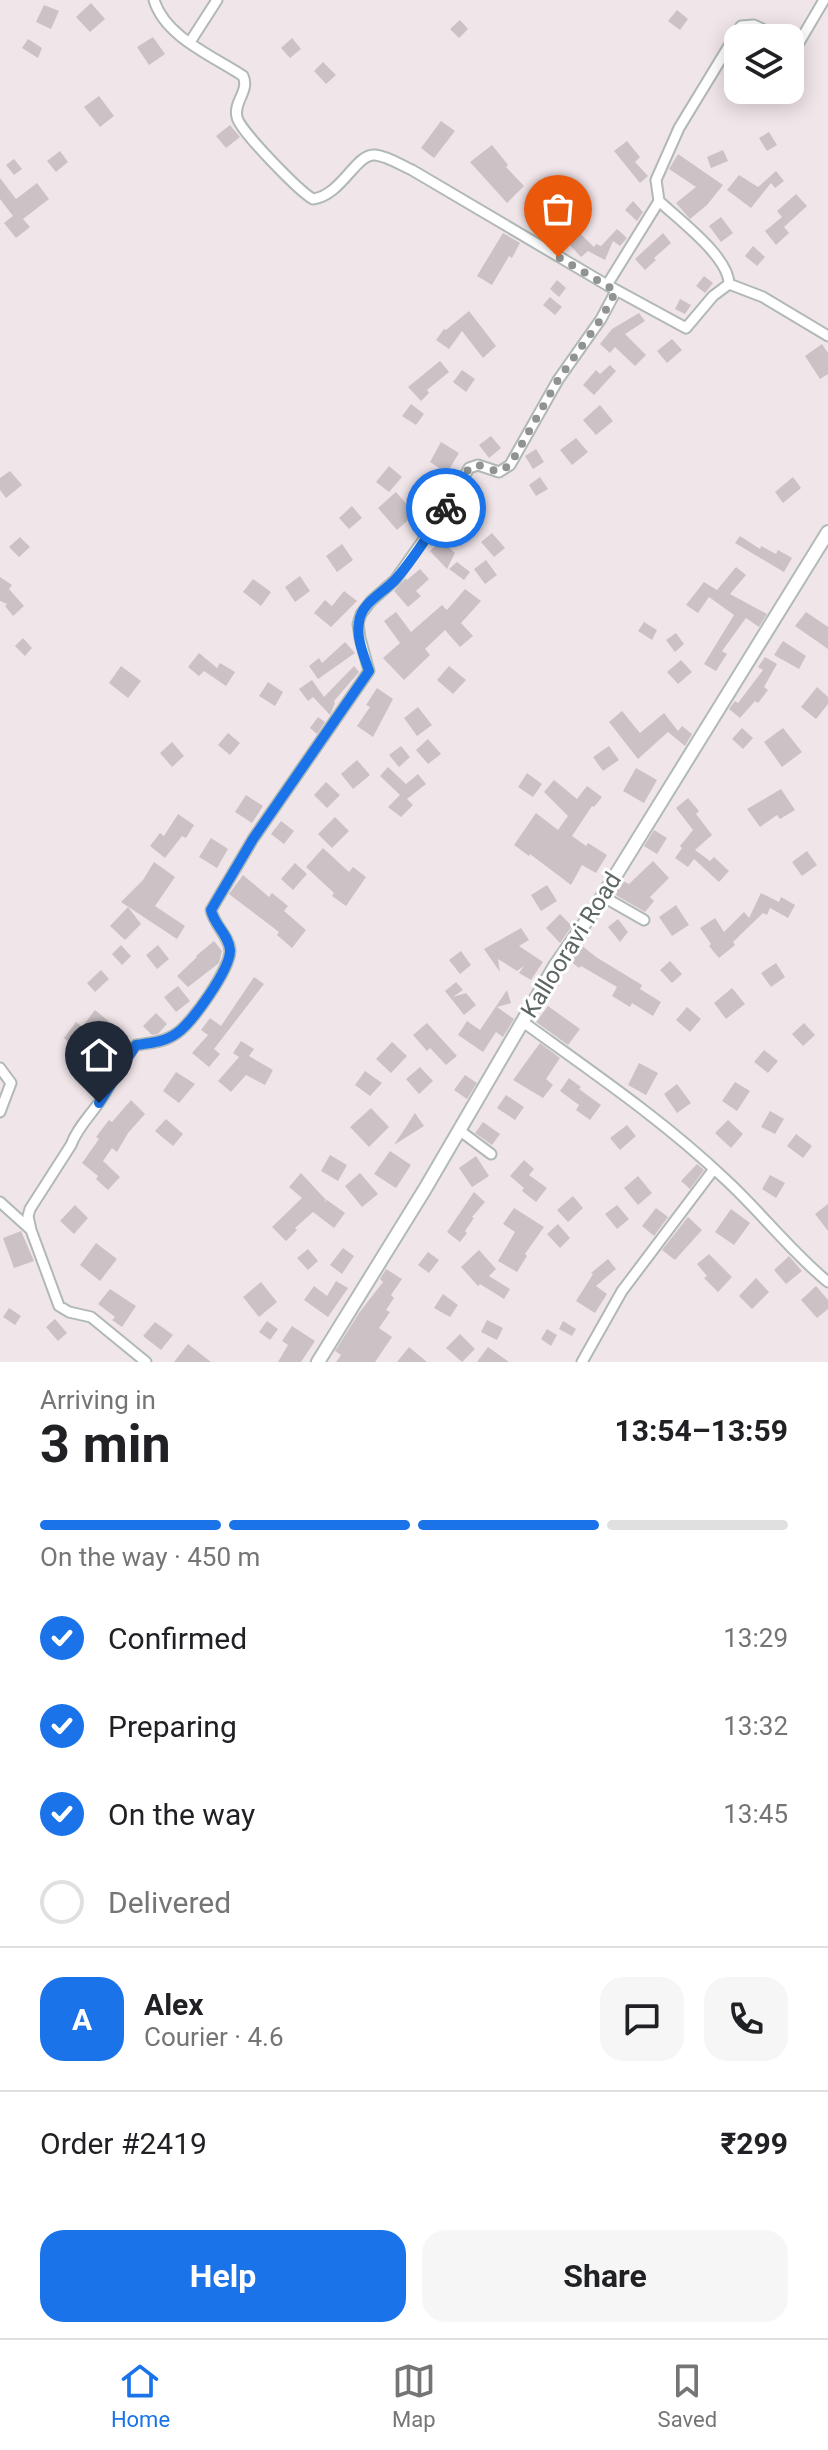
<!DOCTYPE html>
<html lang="en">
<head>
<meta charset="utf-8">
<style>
	:root { --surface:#fff; --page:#f6f6f6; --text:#202124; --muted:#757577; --line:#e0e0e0; --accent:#1a73e8 }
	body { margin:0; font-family:Roboto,sans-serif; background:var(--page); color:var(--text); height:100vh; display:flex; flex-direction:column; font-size:30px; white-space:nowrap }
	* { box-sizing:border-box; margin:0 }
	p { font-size:26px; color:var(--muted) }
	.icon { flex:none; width:44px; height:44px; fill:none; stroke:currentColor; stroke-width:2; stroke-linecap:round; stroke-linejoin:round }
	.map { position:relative; height:1362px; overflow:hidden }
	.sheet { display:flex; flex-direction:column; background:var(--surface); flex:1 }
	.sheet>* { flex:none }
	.buttons { position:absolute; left:724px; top:24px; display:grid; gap:16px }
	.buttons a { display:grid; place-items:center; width:80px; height:80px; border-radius:16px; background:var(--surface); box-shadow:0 4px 20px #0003; font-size:40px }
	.pin { position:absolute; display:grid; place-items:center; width:68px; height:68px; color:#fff; margin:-82px -34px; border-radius:50% 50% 50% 0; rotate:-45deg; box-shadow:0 0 8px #0007 }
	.pin .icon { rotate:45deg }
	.courier { position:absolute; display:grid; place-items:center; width:80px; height:80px; margin:-40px; border:6px solid #1a73e8; border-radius:50%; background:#fff; color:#222; box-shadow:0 2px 10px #0007 }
	.overview em { font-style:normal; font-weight:700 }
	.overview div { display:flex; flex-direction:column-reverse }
	.overview { display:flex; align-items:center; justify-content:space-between; height:136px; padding:0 40px }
	h1 { font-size:52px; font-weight:700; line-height:60px }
	.bar { display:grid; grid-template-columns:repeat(4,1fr); gap:12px 8px; align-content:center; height:96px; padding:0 40px }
	.bar i { height:10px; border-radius:6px; background:var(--line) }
	.bar .active { background:var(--accent) }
	.bar p { grid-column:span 4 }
	.line { display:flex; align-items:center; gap:20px; padding:0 40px; border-top:2px solid var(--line) }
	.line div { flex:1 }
	.round { display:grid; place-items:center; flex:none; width:84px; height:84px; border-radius:24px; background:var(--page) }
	ol { padding:0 40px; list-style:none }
	li { display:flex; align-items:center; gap:24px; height:88px }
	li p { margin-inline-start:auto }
	li .icon { padding:8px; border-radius:50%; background:var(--accent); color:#fff; stroke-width:4 }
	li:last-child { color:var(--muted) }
	li i { width:44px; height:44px; border:4px solid var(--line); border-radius:50% }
	.cta { display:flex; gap:16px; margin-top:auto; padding:16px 40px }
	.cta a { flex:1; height:92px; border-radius:24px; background:var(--accent); color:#fff; font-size:32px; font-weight:700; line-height:92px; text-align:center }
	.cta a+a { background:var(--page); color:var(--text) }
	.tab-bar { display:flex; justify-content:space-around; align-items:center; height:112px; border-top:2px solid var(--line); background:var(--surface); font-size:22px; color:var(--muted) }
	.tab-bar a { display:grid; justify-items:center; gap:4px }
	.tab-bar .active { color:var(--accent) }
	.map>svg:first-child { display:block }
	.building { fill:#ccc2c6 }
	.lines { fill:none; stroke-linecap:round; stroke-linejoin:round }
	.street-casing { stroke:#b1b9b5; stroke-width:13 }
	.secondary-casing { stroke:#b1bbb6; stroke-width:16 }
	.street { stroke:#fff; stroke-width:9 }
	.secondary { stroke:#fff; stroke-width:12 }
	.done { stroke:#909391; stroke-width:8; stroke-dasharray:0 14.4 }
	.route { stroke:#1a73e8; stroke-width:10 }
	.labels { text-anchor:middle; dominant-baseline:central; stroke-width:6; stroke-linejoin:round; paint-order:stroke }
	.street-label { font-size:24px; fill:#5d6761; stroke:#fff }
</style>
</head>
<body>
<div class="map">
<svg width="828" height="1362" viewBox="0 0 828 1362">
	<rect width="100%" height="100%" fill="#f0e5e9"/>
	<path class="building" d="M91,3L105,19L90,32L76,17Z
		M44,5L59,11L51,29L36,22Z
		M677,10L688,19L680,30L668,21Z
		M460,20L468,29L459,38L450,29Z
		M153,37L165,54L149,65L137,47Z
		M292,38L301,49L290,58L281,48Z
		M28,39L42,48L38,58L22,48Z
		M323,62L336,75L326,84L314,71Z
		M99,96L114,116L100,127L84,107Z
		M441,121L455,131L434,158L421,148Z
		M230,125L240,137L226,148L216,136Z
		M769,132L777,145L767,151L759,138Z
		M627,141L640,157L635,162L648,176L640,183L614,151Z
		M492,145L508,165L506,167L524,186L507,203L470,162Z
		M723,150L728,161L711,168L707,157Z
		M60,151L68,162L56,172L47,161Z
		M678,154L723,185L707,205L690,219L676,203L696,187L669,169Z
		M14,159L22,169L14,175L6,165Z
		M776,171L784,181L775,188L771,183L751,208L727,190L739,175L758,187Z
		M0,178L16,199L37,183L49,199L23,219L30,227L16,238L4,223L13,216L0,199Z
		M796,194L807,206L784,227L789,233L776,245L765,231L782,217L777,211Z
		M633,201L643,212L637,221L625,210Z
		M721,217L733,233L721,242L709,226Z
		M564,218L594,247L596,244L601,246L617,229L627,238L620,246L613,241L605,260L588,251L581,257L566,241L564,243L552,232Z
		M503,233L520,243L512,258L509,256L492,285L477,276Z
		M663,233L671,243L654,258L656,260L645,270L635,259Z
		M753,246L765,257L757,266L745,256Z
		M704,276L713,283L705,293L696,286Z
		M557,280L566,288L559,297L550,289Z
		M550,297L562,307L555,315L543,305Z
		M680,299L691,305L685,314L675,309Z
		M469,311L496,346L483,358L462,331L449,349L436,340L444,329L446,330Z
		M639,313L645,321L625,334L646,355L635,366L615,347L610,353L600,344L612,329Z
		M672,339L682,350L667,363L657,351Z
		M822,344L828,353V374L820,379L805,356Z
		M440,361L449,372L427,390L429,393L421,401L408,387Z
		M610,365L616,371L594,395L583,385L596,370L600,374Z
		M462,370L475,379L466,392L453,382Z
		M411,404L424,414L416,425L402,416Z
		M600,405L613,421L596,435L583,420Z
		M491,436L501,448L489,458L479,445Z
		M576,438L588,452L572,465L560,450Z
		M441,442L459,453L447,473L430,462Z
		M536,449L544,462L533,469L525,456Z
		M389,466L402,477L389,492L376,482Z
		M10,471L22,485L6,498L0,490V478Z
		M540,477L548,489L536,496L529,485Z
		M793,477L801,488L783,503L775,492Z
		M396,492L415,514L397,530L378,508Z
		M352,506L362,518L349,529L339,518Z
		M463,510L479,520L471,532L454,523Z
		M492,533L505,548L494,557L481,542Z
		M740,536L760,549L761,546L776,554L778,550L792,558L784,572L735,543Z
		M20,537L30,547L19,557L9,547Z
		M441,540L455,553L447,569L430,551Z
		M342,544L353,560L337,572L326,556Z
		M486,560L497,575L485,584L474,569Z
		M457,562L470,572L464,580L449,569Z
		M736,567L746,575L730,594L767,614L759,627L746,618L722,651L727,654L716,671L704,664L734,615L709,597L698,613L686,605L704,582L717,590Z
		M420,569L429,579L416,591L421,596L408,607L394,591L406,578L407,580Z
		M300,576L310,591L295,602L285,587Z
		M0,577L12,585L9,589L24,606L13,616L5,606L7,604L0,601Z
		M253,579L271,592L261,606L243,592Z
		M465,589L481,601L461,623L473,636L460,647L445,630L425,649L430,655L404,680L383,658L400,643L384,621L396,612L411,632L442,605L447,610Z
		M344,591L357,601L331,627L314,613L325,600L332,606Z
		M806,612L828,627V649L795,626Z
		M644,622L657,630L652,640L638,631Z
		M676,633L684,644L675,652L666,640Z
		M23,638L32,648L25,656L15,646Z
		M783,641L806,656L799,669L774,655Z
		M345,642L355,653L318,679L309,666L319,658L322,663Z
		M199,653L217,668L220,663L235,672L226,686L204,671L199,676L188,667Z
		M765,657L777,664L764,687L768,690L758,703L755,701L740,718L729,709L735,701L738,703L763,670L758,667Z
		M681,660L692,672L678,684L667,672Z
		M121,666L141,681L128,698L109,683Z
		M354,666L359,672L334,701L335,703L330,715L313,697L308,701L299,689L312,680L324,697Z
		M449,666L466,680L453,694L437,680Z
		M268,682L283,692L275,706L259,696Z
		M817,687L828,697V704L816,719L801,707Z
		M377,688L393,699L373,737L357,726L370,707L366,705Z
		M418,707L432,725L417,736L404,718Z
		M622,711L640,733L664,713L678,731L682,726L692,734L685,746L668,732L638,759L609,722Z
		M318,717L325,722L317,734L310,728Z
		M742,728L753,738L743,749L732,739Z
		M783,728L802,752L782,767L764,742Z
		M228,733L240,743L230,755L218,745Z
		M428,739L441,754L428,764L416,750Z
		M172,742L184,756L172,767L160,753Z
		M401,746L410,757L399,767L389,755Z
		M609,746L619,760L603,771L593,757Z
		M357,760L370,775L353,789L341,774Z
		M388,767L406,784L418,774L426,784L407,799L413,805L401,817L388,807L400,795L380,776Z
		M636,768L657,780L644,803L623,791Z
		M527,773L542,784L533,797L518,787Z
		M554,780L577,799L587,786L602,797L594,807L592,806L572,836L586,846L588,843L607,855L596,873L582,865L571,885L530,854L529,856L514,845L536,813L558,830L568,816L544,792Z
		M326,782L340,795L327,808L314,795Z
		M781,789L795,810L780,819L777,815L760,827L747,809Z
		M246,795L263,806L252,823L235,812Z
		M688,798L699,811L696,814L712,835L695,850L710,861L714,857L729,871L719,882L694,859L688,867L675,858L682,848L680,846L693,830L676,808Z
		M178,814L194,825L186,838L182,836L165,858L150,846L160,833L164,836Z
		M335,817L349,831L332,848L318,834Z
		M281,821L294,831L284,844L271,834Z
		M654,830L667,838L657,854L644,846Z
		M211,838L228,849L217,868L199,857Z
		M323,848L349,872L353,867L366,877L346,906L332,896L334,893L306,867Z
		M807,851L817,865L802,876L792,862Z
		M653,861L669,878L650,897L654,901L645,912L614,894L623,881L629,884Z
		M154,862L175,877L155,906L185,926L177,939L121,902L143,880Z
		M295,863L307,874L293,890L281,879Z
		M243,875L269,897L272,893L288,906L284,911L306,930L292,948L277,935L279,932L229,894Z
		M547,885L557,901L541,911L531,895Z
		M761,893L779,902L781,897L795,905L788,918L770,908L767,915L763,913L733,942L735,945L719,958L709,946L711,944L700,928L715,918L724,932L744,912L749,918Z
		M676,905L689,925L672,936L659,917Z
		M128,907L141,924L125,940L110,926Z
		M560,914L572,926L560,943L546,928Z
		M618,919L628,932L620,942L608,927Z
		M521,928L529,940L519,946L543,962L531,980L519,973L524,966L517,971L498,959L500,972L484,949Z
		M214,941L222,951L219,963L188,987L177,976L197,957L196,956Z
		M121,945L131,956L122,965L112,954Z
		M158,945L169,959L157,969L146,955Z
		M581,945L596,957L642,985L640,989L661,1002L653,1016L632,1003L630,1007L612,996L617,987L581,966L579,968L570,961Z
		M461,951L471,965L460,974L449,960Z
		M670,961L682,974L672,983L660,970Z
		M776,963L785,977L771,987L761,973Z
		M101,970L109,979L95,992L87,983Z
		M254,977L264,984L214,1049L220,1054L209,1067L192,1053L208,1035L201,1030L210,1018L221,1026Z
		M456,982L463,990L453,997L466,993L476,1005L464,1015L445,991Z
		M178,986L190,1001L176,1012L164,997Z
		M732,988L745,1004L726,1019L714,1003Z
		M507,990L511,1003L497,1007L514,1019L503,1037L496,1032L483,1052L458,1035L467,1021L480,1030Z
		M548,1006L580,1029L568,1045L536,1022Z
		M687,1007L701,1019L690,1032L676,1020Z
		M95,1010L112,1024L103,1035L99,1031L82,1053L64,1038L76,1022L82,1027Z
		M156,1013L167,1024L158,1034L152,1035L143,1026Z
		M427,1023L457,1056L446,1065L430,1048L427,1051L413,1035Z
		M804,1023L815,1035L803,1046L792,1034Z
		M241,1041L254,1049L249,1056L273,1070L265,1085L246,1075L231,1092L218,1081L239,1057L233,1053Z
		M392,1042L407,1056L391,1073L376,1059Z
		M540,1043L560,1058L546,1079L553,1085L543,1098L513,1080Z
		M764,1050L778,1061L768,1073L754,1062Z
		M639,1063L658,1073L646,1095L628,1085Z
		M420,1067L433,1081L419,1094L406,1079Z
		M365,1071L382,1083L370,1096L355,1085Z
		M176,1072L195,1084L179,1103L163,1091Z
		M465,1075L477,1083L467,1099L454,1090Z
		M569,1078L581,1087L579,1089L601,1105L590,1120L576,1110L579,1105L560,1091Z
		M735,1082L750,1091L737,1111L722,1101Z
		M677,1084L691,1103L677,1113L664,1094Z
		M506,1095L524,1107L515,1120L497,1108Z
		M131,1100L145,1114L128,1133L117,1152L112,1148L103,1161L120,1177L108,1190L96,1179L98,1176L82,1163L99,1139L96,1137L109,1120L112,1122Z
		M371,1108L389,1127L369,1147L350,1127Z
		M770,1111L784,1119L775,1134L761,1127Z
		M415,1113L424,1126L394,1145Z
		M166,1119L183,1134L173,1146L155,1131Z
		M728,1120L743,1134L731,1148L715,1133Z
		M483,1122L500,1134L492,1145L475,1133Z
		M627,1125L636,1136L620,1150L610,1138Z
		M796,1134L812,1146L803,1158L787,1146Z
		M390,1151L411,1165L396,1188L374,1174Z
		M330,1155L347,1165L338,1181L321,1171Z
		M476,1156L489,1176L472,1187L459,1168Z
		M524,1160L534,1169L529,1175L547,1188L536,1202L522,1191L524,1188L510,1176Z
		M697,1164L704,1170L690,1189L681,1181Z
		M301,1173L326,1200L324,1203L327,1200L345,1213L334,1228L313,1212L295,1228L297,1230L286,1241L272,1227L302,1198L289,1187Z
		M360,1173L378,1194L362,1207L345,1186Z
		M770,1175L785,1183L776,1198L762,1189Z
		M638,1176L652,1193L638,1205L624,1188Z
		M474,1192L485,1202L472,1217L474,1218L465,1231L467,1233L460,1242L447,1232Z
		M573,1196L583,1208L568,1222L557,1210Z
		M828,1204V1231L815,1214Z
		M75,1205L88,1218L74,1234L60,1221Z
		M617,1205L629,1219L617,1229L605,1214Z
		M514,1208L544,1227L525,1254L527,1256L517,1272L498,1261L515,1232L503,1224Z
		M656,1208L668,1217L654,1236L642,1226Z
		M731,1209L750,1223L734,1245L715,1232Z
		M688,1217L702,1230L675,1260L662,1250Z
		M558,1224L570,1238L560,1248L547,1234Z
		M21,1231L34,1261L14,1268L3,1238Z
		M96,1243L117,1259L100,1281L80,1265Z
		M343,1248L354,1256L342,1274L330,1265Z
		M308,1249L318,1261L308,1270L297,1258Z
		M479,1250L496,1269L489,1276L510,1289L504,1299L480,1284L478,1286L461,1267Z
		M428,1252L439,1260L429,1273L418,1265Z
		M709,1254L732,1277L718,1292L704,1278L707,1276L697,1264Z
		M789,1256L802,1271L786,1284L774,1270Z
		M608,1259L616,1269L596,1286L607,1294L595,1313L576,1301L593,1274L591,1273Z
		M386,1269L402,1279L391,1295L394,1298L386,1310L390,1312L379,1328L392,1337L375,1362H336L341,1355L335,1351L359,1313L383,1282L380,1279Z
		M756,1278L769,1292L752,1309L739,1296Z
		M336,1281L348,1288L328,1317L304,1300L314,1286L327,1296Z
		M261,1282L277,1302L259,1317L243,1297Z
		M816,1286L828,1300V1309L817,1318L801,1300Z
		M110,1289L136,1306L122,1327L112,1320L115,1317L98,1304Z
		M443,1294L458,1305L450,1317L434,1308Z
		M9,1308L21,1316L15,1325L3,1317Z
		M55,1319L67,1333L58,1341L46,1327Z
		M487,1320L503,1328L497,1340L481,1332Z
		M267,1321L278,1329L270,1340L259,1332Z
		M563,1321L576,1329L572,1336L559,1329Z
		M155,1322L173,1335L161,1350L143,1336Z
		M292,1326L315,1341L301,1362H278L288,1345L282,1341Z
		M547,1329L557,1335L551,1346L541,1339Z
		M460,1334L475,1349L462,1362L446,1348Z
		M188,1344L211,1362H174Z
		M409,1347L427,1362H397Z
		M488,1347L509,1362H477Z"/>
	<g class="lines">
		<defs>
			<path id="street" d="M154,0C165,37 213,56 243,76C250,91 233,102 237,117C239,130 300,192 313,199C342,195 356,153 375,155C387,156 401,165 412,170L607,285L686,328L713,296L729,284L763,297L828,336
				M190,42L217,0
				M790,42L797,46L824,0
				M659,201C679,220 729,257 729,284
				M607,285L659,201L656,180L679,128L741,26L754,25L781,38
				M602,896L644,920
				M523,1022C592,1072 663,1120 725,1179C761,1212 790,1251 828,1282
				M0,1068L11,1083L0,1112
				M459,1130L491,1154
				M0,1202L31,1230L59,1306L69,1312L91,1317L146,1362
				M31,1230L28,1216L30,1209L71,1145C77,1128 90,1116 100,1101C112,1083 121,1062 136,1045C151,1043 165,1042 177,1033C192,1023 231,968 230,950C229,936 214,925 211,910L253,839L369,671L360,638L358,624L361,614L371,601L395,580L451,501L469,468L478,465L499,472L510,465L558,380L601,319L616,291
				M582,1362L622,1291L714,1169"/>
			<path id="secondary" d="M318,1362L425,1189L555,966L596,907L828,532"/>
		</defs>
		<use href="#street" class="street-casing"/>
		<use href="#secondary" class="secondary-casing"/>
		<use href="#street" class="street"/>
		<use href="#secondary" class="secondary"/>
	</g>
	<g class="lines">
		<path class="done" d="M446,508L469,468L478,465L499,472L510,465L558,380L601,319L616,291L558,257"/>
		<path class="route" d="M99,1103L136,1045C151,1043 165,1042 177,1033C192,1023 231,968 230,950C229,935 214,925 211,910L253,839L369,671C364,656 356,638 359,622C361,603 383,593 395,580C414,559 430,532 446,508"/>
	</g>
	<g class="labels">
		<g class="street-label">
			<text transform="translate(571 945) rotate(-58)">Kallooravi Road</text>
		</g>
	</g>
</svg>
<div class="buttons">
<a><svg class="icon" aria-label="layers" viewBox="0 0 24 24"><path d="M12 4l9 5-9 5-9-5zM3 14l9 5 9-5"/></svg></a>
</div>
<div class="pin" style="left:558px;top:257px;background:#ea580c"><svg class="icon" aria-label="bag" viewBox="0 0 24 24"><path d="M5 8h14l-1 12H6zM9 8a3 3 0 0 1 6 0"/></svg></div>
<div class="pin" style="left:99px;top:1103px;background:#1f2937"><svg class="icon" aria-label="home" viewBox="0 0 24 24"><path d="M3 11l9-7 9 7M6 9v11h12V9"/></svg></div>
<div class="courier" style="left:446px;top:508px"><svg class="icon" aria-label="bike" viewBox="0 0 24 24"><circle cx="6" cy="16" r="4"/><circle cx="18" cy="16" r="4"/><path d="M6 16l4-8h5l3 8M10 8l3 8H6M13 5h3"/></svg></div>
</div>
<section class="sheet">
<div class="overview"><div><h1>3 min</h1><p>Arriving in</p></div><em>13:54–13:59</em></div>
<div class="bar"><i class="active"></i><i class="active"></i><i class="active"></i><i></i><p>On the way · 450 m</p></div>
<ol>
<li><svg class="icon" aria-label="check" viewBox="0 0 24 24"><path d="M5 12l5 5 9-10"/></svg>Confirmed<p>13:29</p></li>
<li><svg class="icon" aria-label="check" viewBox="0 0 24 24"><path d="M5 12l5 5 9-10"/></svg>Preparing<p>13:32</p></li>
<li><svg class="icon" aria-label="check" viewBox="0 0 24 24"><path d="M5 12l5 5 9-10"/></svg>On the way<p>13:45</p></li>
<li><i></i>Delivered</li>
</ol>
<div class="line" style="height:144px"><b class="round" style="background:var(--accent);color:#fff">A</b><div><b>Alex</b><p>Courier · 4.6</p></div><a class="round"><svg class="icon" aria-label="chat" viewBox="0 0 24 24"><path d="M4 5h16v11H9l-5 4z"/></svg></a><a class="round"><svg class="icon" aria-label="phone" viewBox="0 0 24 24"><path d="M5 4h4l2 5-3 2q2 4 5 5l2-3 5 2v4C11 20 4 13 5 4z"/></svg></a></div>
<div class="line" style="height:104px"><div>Order #2419</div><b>₹299</b></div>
<div class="cta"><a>Help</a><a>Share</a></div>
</section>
<nav class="tab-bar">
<a class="active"><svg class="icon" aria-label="home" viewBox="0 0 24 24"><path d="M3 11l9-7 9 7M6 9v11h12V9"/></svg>Home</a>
<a><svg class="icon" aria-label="map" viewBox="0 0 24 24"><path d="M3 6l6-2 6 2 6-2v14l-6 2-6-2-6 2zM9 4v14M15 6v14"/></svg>Map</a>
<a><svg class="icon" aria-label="saved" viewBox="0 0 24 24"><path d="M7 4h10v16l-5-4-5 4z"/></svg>Saved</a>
</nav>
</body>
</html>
